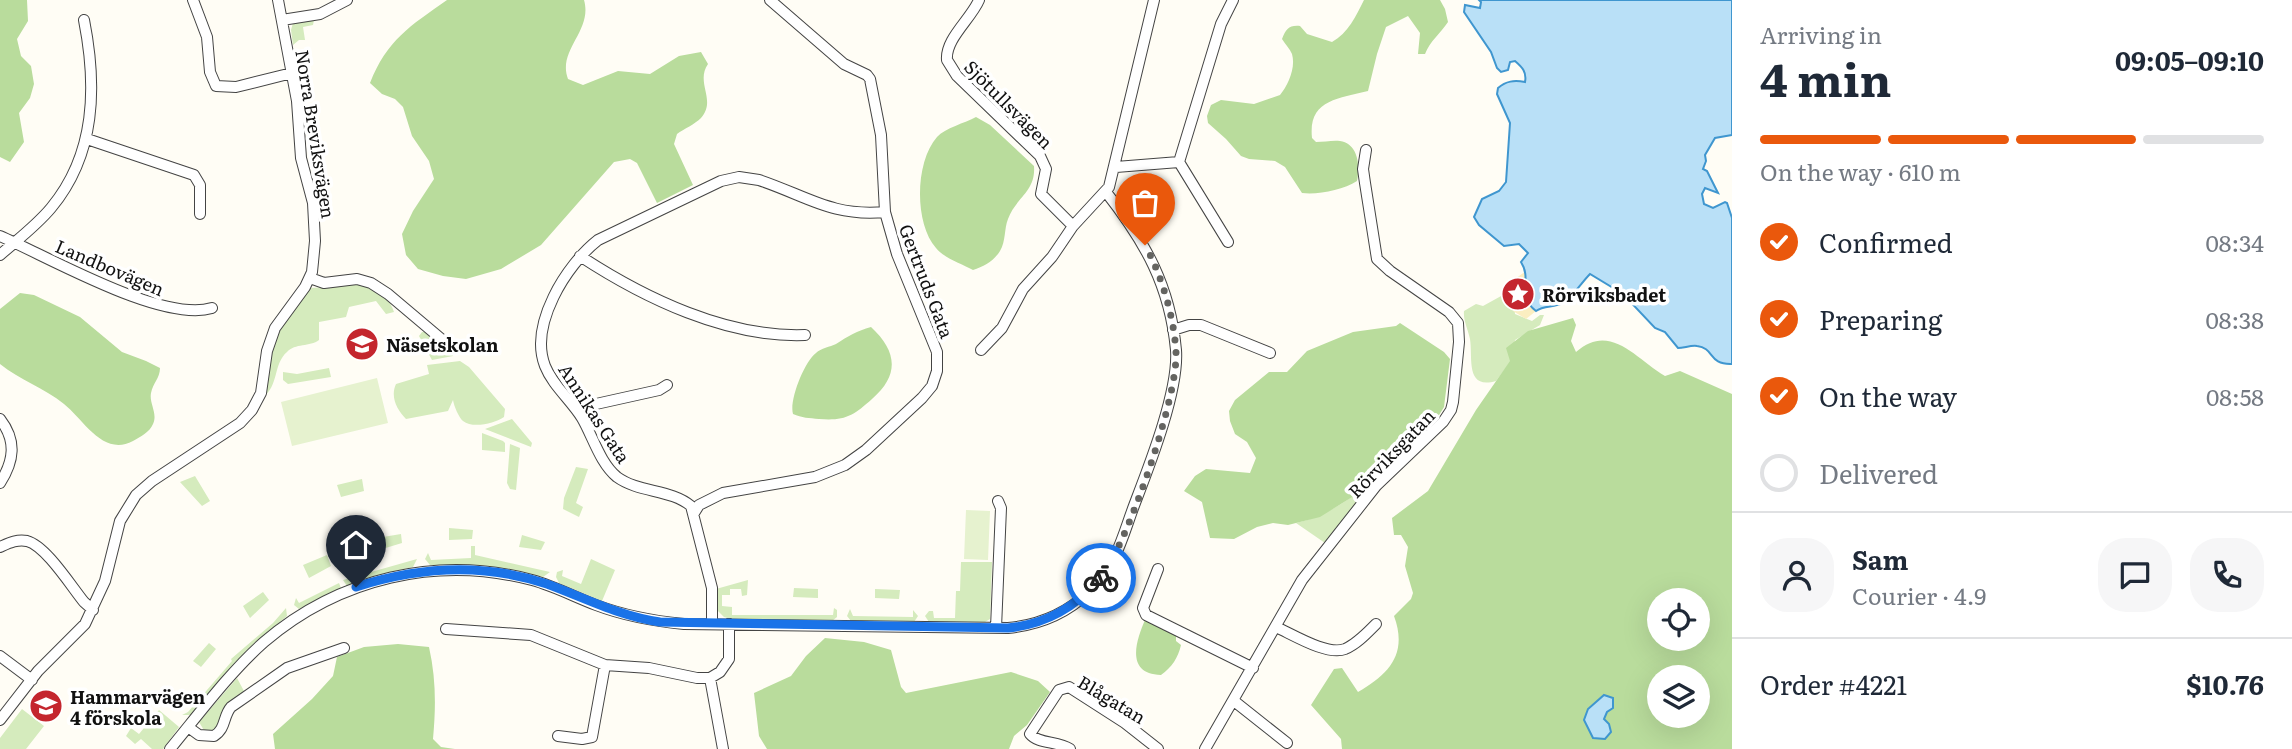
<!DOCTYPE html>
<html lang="en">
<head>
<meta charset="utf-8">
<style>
	:root { --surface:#fff; --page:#f6f6f7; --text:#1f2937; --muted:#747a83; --line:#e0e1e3; --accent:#ea580c }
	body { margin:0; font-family:Literata,serif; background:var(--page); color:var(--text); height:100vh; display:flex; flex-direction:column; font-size:26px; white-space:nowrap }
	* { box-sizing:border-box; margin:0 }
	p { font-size:23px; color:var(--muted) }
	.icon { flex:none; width:38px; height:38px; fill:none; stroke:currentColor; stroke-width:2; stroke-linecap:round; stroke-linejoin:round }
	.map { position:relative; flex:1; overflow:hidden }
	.drawer { display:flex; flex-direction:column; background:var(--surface); width:560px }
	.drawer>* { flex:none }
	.fabs { position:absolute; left:1647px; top:588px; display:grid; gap:14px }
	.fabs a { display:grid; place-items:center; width:63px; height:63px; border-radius:50%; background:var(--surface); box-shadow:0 7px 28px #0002; font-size:35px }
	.pin { position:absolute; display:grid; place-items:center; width:60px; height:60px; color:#fff; margin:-72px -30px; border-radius:50% 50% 50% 0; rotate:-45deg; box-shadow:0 0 7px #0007 }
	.pin .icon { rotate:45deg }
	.courier { position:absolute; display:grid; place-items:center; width:70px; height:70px; margin:-35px; border:5px solid #1a73e8; border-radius:50%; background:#fff; color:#222; box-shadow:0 2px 9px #0007 }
	.head em { font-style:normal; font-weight:700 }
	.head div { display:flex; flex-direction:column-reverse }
	.head { display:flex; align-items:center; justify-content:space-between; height:119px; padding:0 28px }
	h1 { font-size:46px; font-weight:700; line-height:52px }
	.bar { display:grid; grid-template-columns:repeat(4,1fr); gap:10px 7px; align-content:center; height:84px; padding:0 28px }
	.bar i { height:9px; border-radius:5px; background:var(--line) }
	.bar .selected { background:var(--accent) }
	.bar p { grid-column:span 4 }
	.line { display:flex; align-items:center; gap:18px; padding:0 28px; border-top:2px solid var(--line) }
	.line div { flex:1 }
	.round { display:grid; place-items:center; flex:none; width:74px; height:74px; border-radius:28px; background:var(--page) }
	ol { padding:0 28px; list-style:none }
	li { display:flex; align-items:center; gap:21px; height:77px }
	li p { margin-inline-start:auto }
	li .icon { padding:7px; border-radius:50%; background:var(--accent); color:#fff; stroke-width:4 }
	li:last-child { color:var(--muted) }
	li i { width:38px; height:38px; border:4px solid var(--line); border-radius:50% }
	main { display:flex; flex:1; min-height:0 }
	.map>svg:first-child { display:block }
	.green { fill:#d5ebbd }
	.forest { fill:#b9dc9c; fill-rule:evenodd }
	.sand { fill:#fbeec1 }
	.pitch { fill:#e6f2cf }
	.water { fill:#b9e0f7; stroke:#3f96cf; stroke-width:2 }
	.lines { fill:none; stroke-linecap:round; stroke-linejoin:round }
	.minor-casing { stroke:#444; stroke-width:12 }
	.minor { stroke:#fff; stroke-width:10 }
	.done { stroke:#646461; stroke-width:7; stroke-dasharray:0 12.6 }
	.route { stroke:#1a73e8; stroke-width:9 }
	.labels { text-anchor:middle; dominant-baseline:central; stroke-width:7; stroke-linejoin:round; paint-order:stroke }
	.street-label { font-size:18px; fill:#111; stroke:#fff }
	.poi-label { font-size:18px; font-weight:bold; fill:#111; stroke:#fff; text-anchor:start }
</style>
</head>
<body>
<main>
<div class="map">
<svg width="1732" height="749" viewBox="0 0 1732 749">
	<rect width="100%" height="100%" fill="#fffdf5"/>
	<path class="green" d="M314,20L313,25L303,27L305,40H299L293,45L291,30L293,23Z
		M348,282C368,286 387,290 394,312L386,314L376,301L349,307L346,317L319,322V340C310,347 295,343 287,352C273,364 279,386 263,397C269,383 268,369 271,354C277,328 293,309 309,288L331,287Z
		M1512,290L1515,314L1532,321L1540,315H1544L1540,325L1515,340L1511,361L1496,381C1465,390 1473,358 1470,339C1468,329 1463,320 1464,311L1476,304L1483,306Z
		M422,332H426L432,337V348L434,353L440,355L451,351L453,356L432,360L419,336Z
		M460,361L469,367L505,409L504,417C495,423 473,429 463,421C459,418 454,406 453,400L448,411L406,419C397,410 390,397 396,384L429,374L427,365Z
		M329,368L331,377L288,384L283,380V372L297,374Z
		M512,419L532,443L531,447L485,429Z
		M482,433L503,441L505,443V452L482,450Z
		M510,444L520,448L516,490L510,489L507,483Z
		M576,467L588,469L576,503L583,507L579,517L563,509L564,498Z
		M195,476L210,501L202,506L180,482Z
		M1378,476L1325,543L1296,523C1328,516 1353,497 1378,476Z
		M362,479L364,491L341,497L337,485Z
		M449,528L473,530L472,539L449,540Z
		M401,534L402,543L379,550L377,538Z
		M522,535L545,542L541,550L519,547Z
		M471,546H475V555L550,572L543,577L481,565H430L425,559L428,553L431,560L471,558Z
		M327,555L331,566L309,578L303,565Z
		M417,559L413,567L374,576L347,586L343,580Z
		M591,559L615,570L602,601L559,583L556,577L557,572L563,570L562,576L581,584Z
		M961,562H992L990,619L985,622H929L925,616L929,611H933L934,618H955L956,591H960Z
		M748,580L747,595L742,596L741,589H730V595H722V606L732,607V615H833L834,608L837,610V617L832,621L731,619L724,617L717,610L716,589Z
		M339,583L341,588L299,609L294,605L296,598L299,603Z
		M794,588L818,589V598L793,597Z
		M875,589L900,590L899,599L875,598Z
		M263,592L269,600L250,618L243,606Z
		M286,608L287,616L248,649L192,715H182L188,712L232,661L231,659L273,623Z
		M850,609L853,616L913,617V610L918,616L914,622L851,621L847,616Z
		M209,643L216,649L201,667L193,661Z
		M237,678L245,693C224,702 226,713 214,730L205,732L199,722Z
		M22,709L44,726L26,749H0V738Z
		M159,710L179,727L163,749H152L141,739L135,744L126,736L131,728L139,734Z"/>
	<path class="forest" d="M0,0H27L28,21L17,39L21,56L31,66L34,84L30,98L19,113L24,142L10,162L0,157Z
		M447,0H584C593,31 557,50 568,79L583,85L618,71L650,74L679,56L701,52L708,64C695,83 717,100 701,118C695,124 684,129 677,134L674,144L693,185L657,203L637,163L630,159L614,162L541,245L501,269L466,279L443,276L418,269L406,255L402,234L413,211L434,179L429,161L412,136L403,107L395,99L382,94L370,83C387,40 410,26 447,0Z
		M1364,0H1440L1445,9L1448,22C1440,34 1430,41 1425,54H1418L1420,33L1408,16L1386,27L1377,54L1368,91C1337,99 1308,100 1312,138L1316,142C1324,142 1333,140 1340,141C1359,144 1360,167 1357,181C1343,190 1318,195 1302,193L1285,167L1275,161L1249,159L1241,156L1226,139L1208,123L1207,116L1211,105L1221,100L1254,104L1280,95C1288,85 1296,68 1292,54C1290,49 1285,44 1282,39C1286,29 1289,25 1300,26L1307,34L1332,42C1348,33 1356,16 1364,0Z
		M976,117L990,125L1034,166C1036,192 1016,197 1008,219C1004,229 1006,241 1000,251C993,262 984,266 973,270C962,264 944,258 936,248C914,223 915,162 937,137C945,128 965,123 976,117Z
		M20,293L34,295L80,317L122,352L146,361L160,368C160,378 153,383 151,393C149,404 158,413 153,424C150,432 140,437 133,441C103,457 84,420 64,404C44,388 20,380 0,364V309Z
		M1573,318L1576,325L1571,341L1576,352C1610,322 1635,358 1665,376L1680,371L1732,394V749H1342L1341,739L1311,705L1334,669L1342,668L1358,692C1389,674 1408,654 1394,616L1411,599L1413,593L1405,566L1408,547L1401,535H1394L1392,518L1428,491L1476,410L1510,361L1506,348L1528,331ZM1659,600H1698V639H1659ZM1659,677H1698V716H1659Z
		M1400,323L1444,352L1450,359L1444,407L1436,420L1357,494L1320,517L1288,525L1273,523L1257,527L1234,539L1210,538L1202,502L1184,491L1195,476L1206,469L1250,473L1256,458L1247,442L1235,434L1230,421L1229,411L1235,400L1269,372H1287L1307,351L1353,332L1396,326Z
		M871,327C897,351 900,375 872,399C853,416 845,421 819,419C809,418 802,418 793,414C789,401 804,362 816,353C821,348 830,347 836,344C848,336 857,331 871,327Z
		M1145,620L1176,635V641L1181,645C1178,658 1172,667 1161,675C1125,674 1136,641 1145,620Z
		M825,638L864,642L891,650L901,687L906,693L1011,672L1038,681L1050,692L1027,725L1014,736L1009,749H767L759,736L754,693L791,676L806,656Z
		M398,644L429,647C436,678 436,707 433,739L441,747L455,749H275L273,734L312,699L333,676L337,657L364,647Z"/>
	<path class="sand" d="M1526,271C1526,288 1521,299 1536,311L1526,319L1513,311L1511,297L1512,281Z"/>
	<path class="pitch" d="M377,378L388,423L292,446L281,402Z
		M966,510L990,511L988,560L964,559Z"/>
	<path class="water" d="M1479,0H1732V135L1715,138L1705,155L1706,161L1703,169L1707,171L1718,193L1705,188L1702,194L1704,204L1713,208L1725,202L1727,203L1732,218V364C1708,365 1715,348 1697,346C1691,345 1684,348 1678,348L1665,332L1655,328L1623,294L1590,274C1581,283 1573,297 1563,303C1554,308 1544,305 1536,311C1515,295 1533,281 1521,262L1528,253L1519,244L1504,246L1479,225L1474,217L1482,199L1499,191L1506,182L1510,123L1497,94L1498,88C1506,81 1514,80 1525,82C1527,72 1522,67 1515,61L1510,62L1508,70L1501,72L1497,68L1491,52L1464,12L1465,5L1480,8L1481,2Z
		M1604,695L1613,698V708L1607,712L1604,719L1609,724L1611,732L1605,739L1593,738L1584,720L1588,709Z"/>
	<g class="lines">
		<defs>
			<path id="minor" d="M193,0L207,37L210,72L216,86L236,87L292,73
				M979,0C971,19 945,39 947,60L957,76L1040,156L1046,169L1041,194L1073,226
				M282,20L320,14L347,0
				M87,139L194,175L200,185V214
				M1116,167L1179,162
				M0,236C49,257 162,323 212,308
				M1228,242L1179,162L1221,24L1233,0
				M0,255C17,240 36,226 51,208C96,154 97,86 84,20
				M580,256C644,298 727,338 805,335
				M310,278L324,283L357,279L371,283L388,294L452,348
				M1173,330L1189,325H1201L1270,353
				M981,350L1002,328L1023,289L1052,257L1073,226L1109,187L1154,0
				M578,411L596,404L659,390L667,385
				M0,419C17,441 14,461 0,483
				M694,513L699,505L723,493L815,477L845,465L866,450L922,398L932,386L937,371V352L897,254L885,212L881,135L870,79L867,75L844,64L770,0
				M0,547C9,543 17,539 27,541C46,546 71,586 84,602L93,610
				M1158,569L1143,608L1146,615L1253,668
				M712,624V588L691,506C671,489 639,493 617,477C600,463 593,437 582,418C570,399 553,386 545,366C529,325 566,265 598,240L721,181L739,177L759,180C807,196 832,217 885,212
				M1276,627C1292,634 1327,656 1345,649C1357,644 1367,633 1376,624
				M996,628L1001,508L998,501
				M446,629L531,635L605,665L649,668L697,678H710L720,672L729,659V624
				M0,656L32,680
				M710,678L723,749
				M1234,701L1287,743
				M0,720L38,671L85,624L105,581L120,521L136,495L152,481L240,423L252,410L261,393L267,351L275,328L305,287L312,272L313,262L315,241L313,203L301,158L297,101L278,0
				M188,727L199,735L214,736C226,729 223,716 231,707L287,668L344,648
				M558,736L582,739L592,737L605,665
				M170,749C199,714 230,672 264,642C339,578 437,555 532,580C554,586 575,597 596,605C625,616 653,621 684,624L1008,628C1039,625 1066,614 1089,592C1099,582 1108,570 1114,558C1123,540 1128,521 1135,503C1150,464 1179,390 1176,350C1170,285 1145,242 1106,192
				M1070,749C1058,741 1038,744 1030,734L1059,690L1069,687L1125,723L1158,749
				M1205,749L1302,580L1376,486L1443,422L1451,410L1453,402L1459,342L1458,323L1449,312L1390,271L1377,259L1365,183L1363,169L1366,150"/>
		</defs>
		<use href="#minor" class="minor-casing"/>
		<use href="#minor" class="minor"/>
	</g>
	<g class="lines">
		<path class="done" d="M1101,578C1128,541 1178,398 1176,352C1174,317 1162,276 1145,245"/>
		<path class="route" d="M356,587C418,567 484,563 547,584C585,598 619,616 660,622L1008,628C1047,624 1075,607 1101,578"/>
	</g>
	<defs>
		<symbol id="sight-disc" viewBox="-11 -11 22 22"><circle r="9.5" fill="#c4262e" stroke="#fff"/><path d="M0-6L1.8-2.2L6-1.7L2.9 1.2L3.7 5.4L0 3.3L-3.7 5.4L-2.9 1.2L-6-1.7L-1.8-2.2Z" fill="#fff"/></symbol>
		<symbol id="school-disc" viewBox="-11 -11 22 22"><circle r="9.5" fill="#c4262e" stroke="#fff"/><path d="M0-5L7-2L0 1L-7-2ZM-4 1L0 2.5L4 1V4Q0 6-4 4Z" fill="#fff"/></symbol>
	</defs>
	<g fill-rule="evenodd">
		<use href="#sight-disc" x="1499" y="275" width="38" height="38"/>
		<use href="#school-disc" x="343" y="325" width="38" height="38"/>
		<use href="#school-disc" x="27" y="687" width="38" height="38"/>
	</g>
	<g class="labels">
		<g class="street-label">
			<text transform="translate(1009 104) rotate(45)">Sjötullsvägen</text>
			<text transform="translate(316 134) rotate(81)">Norra Breviksvägen</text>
			<text transform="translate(110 267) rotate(23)">Landbovägen</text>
			<text transform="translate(927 281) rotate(69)">Gertruds Gata</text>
			<text transform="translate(595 413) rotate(57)">Annikas Gata</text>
			<text transform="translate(1391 453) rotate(-46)">Rörviksgatan</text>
			<text transform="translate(1112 699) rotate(31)">Blågatan</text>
		</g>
		<g class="poi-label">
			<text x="1542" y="294">Rörviksbadet</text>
			<text x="386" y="344">Näsetskolan</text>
			<text x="70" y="696">Hammarvägen<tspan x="70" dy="21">4 förskola</tspan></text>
		</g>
	</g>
</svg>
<div class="fabs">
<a><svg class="icon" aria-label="locate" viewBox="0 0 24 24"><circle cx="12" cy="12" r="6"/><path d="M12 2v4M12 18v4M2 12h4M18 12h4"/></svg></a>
<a><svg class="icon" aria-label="layers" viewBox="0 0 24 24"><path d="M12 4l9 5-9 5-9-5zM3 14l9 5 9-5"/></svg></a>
</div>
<div class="pin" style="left:1145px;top:245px;background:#ea580c"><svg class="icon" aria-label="bag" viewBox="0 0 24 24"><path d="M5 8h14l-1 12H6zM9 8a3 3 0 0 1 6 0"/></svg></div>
<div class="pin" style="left:356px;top:587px;background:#1f2937"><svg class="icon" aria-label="home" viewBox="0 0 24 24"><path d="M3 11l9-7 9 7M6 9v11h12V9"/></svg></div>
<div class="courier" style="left:1101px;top:578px"><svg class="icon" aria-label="bike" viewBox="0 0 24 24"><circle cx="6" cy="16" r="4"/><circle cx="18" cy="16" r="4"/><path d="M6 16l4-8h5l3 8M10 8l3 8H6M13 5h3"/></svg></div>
</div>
<section class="drawer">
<div class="head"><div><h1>4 min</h1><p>Arriving in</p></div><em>09:05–09:10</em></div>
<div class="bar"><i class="selected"></i><i class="selected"></i><i class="selected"></i><i></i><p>On the way · 610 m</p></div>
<ol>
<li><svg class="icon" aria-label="check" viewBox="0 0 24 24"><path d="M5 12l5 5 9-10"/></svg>Confirmed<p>08:34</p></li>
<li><svg class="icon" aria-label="check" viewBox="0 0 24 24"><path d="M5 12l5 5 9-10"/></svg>Preparing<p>08:38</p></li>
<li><svg class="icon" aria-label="check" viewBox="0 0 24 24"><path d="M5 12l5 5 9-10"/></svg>On the way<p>08:58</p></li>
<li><i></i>Delivered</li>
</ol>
<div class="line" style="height:126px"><a class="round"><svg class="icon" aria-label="person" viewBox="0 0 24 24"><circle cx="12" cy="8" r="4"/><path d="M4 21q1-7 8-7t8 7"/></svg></a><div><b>Sam</b><p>Courier · 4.9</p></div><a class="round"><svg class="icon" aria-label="chat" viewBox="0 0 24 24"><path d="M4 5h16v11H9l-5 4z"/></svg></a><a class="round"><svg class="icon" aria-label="phone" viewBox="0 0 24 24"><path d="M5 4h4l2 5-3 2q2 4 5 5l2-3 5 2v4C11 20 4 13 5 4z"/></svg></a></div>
<div class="line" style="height:91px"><div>Order #4221</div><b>$10.76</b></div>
</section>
</main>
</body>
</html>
